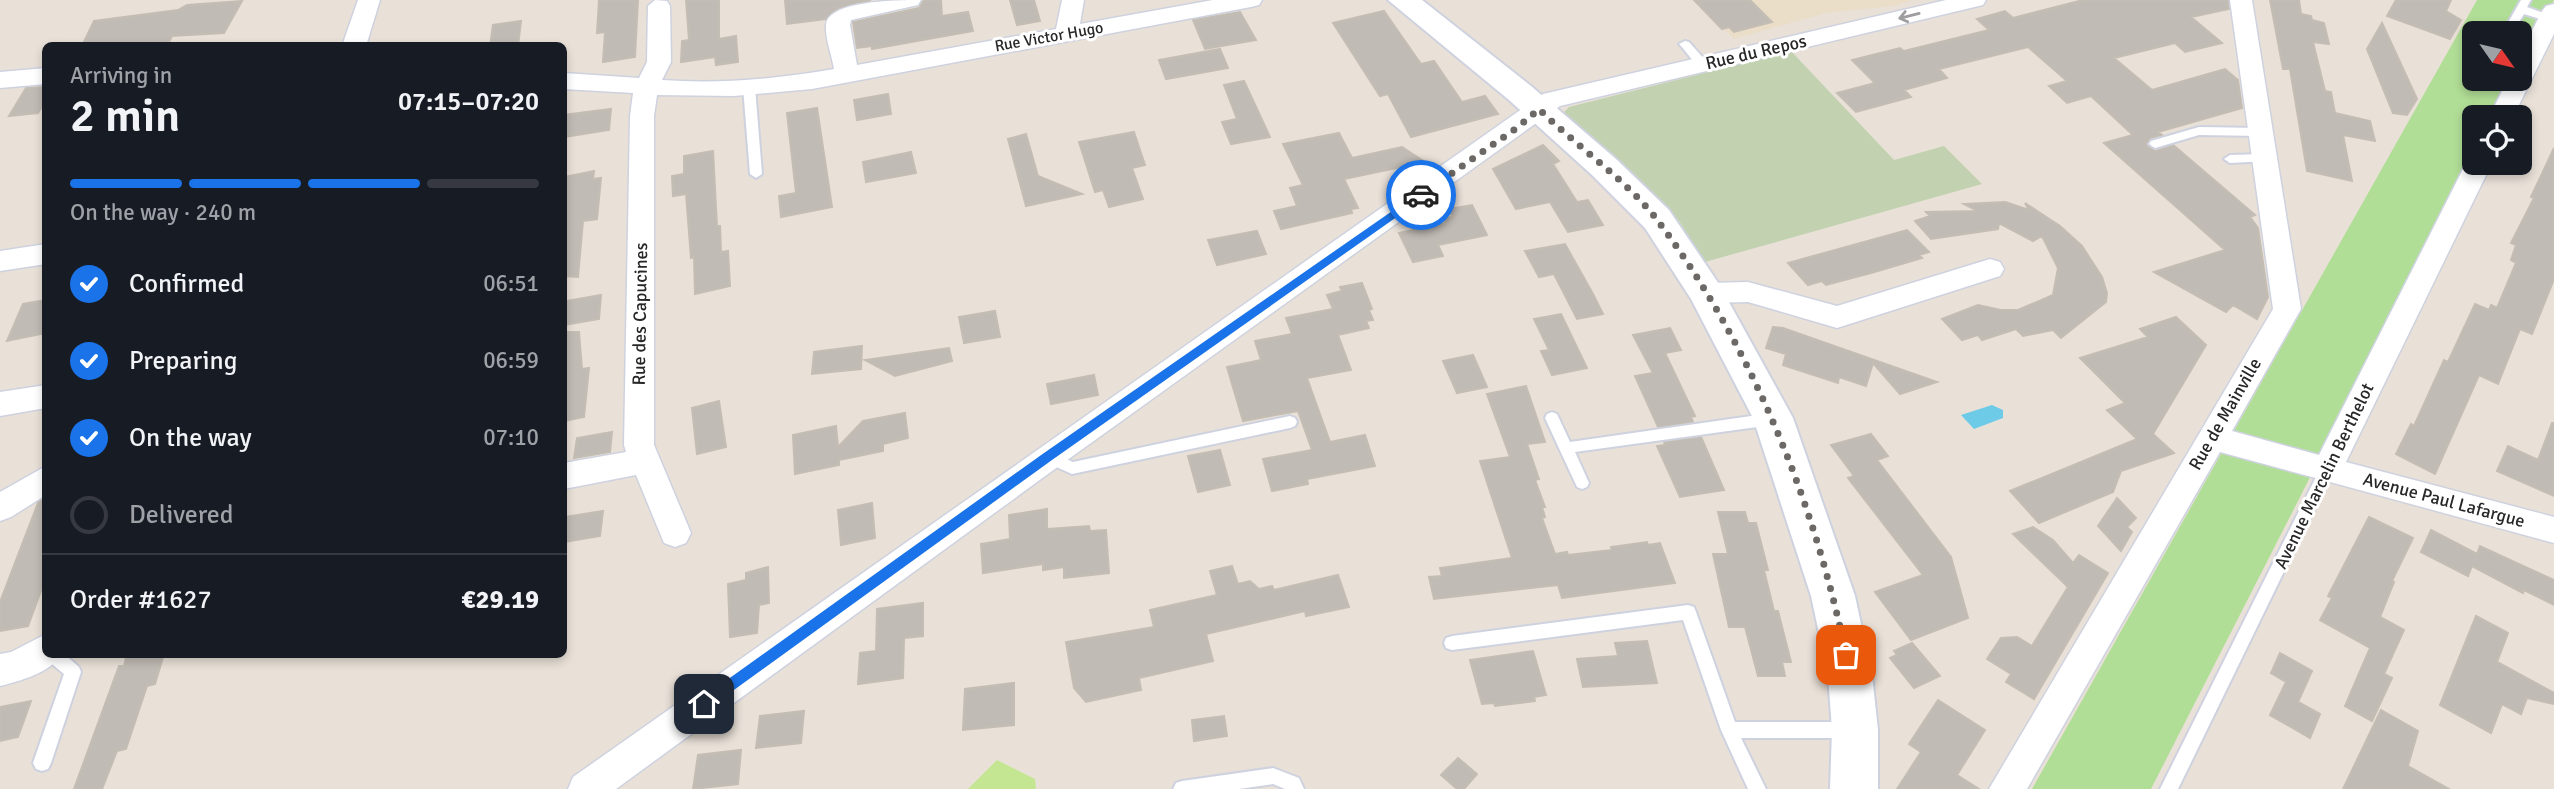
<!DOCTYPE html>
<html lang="en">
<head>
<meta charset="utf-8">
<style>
	:root { --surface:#171b24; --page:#242831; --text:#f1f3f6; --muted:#9ea1a6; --line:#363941; --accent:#1a73e8 }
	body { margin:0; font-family:Signika,sans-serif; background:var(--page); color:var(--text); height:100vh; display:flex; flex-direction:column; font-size:26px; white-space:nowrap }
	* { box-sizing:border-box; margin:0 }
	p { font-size:23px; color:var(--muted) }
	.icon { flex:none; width:38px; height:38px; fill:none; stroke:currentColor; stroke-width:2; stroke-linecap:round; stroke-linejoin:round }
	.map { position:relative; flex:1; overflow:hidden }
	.drawer { position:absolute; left:42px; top:42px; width:525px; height:616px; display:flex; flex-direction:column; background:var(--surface); border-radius:10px; box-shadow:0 4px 10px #0003 }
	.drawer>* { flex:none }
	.needle { width:46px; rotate:124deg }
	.buttons { position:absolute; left:2462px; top:21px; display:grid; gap:14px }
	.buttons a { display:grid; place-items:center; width:70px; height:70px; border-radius:10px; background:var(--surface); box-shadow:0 4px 10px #0003; font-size:35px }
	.pin { position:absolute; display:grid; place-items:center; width:60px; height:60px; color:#fff; margin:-30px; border-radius:14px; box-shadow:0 4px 10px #0006 }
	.courier { position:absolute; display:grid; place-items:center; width:70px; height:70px; margin:-35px; border:5px solid #1a73e8; border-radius:50%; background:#fff; color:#222; box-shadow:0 2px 9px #0007 }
	.summary em { font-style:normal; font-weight:600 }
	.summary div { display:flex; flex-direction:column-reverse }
	.summary { display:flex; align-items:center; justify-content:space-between; height:119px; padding:0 28px }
	h1 { font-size:46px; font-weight:600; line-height:52px }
	.bar { display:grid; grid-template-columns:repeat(4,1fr); gap:10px 7px; align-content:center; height:84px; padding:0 28px }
	.bar i { height:9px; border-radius:5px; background:var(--line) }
	.bar .selected { background:var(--accent) }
	.bar p { grid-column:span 4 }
	.line { display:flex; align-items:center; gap:18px; padding:0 28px; border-top:2px solid var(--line) }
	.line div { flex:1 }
	ol { padding:0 28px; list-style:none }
	li { display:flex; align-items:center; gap:21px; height:77px }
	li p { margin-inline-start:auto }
	li .icon { padding:7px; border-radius:50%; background:var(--accent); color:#fff; stroke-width:4 }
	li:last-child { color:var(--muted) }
	li i { width:38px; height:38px; border:4px solid var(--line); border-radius:50% }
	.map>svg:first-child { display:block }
	.education { fill:#eadec8 }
	.green { fill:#b1de96 }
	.cemetery { fill:#c2d2b0 }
	.pitch { fill:#c4e592 }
	.water { fill:#6ecbe8 }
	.building { fill:#c1bbb5; stroke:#c4bdb3; stroke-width:2 }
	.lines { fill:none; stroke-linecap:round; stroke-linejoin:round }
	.lane-casing { stroke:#ced2df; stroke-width:4 }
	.street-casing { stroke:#ced2df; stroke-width:3 }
	.secondary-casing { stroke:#ced2df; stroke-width:4 }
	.lane { fill:#fff; fill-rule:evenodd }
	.street { fill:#fff; fill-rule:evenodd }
	.secondary { fill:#fff; fill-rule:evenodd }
	.oneway { stroke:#9e9e9e }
	.route { fill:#1a73e8 }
	.done { stroke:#6b6865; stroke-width:7; stroke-dasharray:0 12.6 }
	.labels { text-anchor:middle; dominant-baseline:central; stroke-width:6; stroke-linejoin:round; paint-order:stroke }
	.far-street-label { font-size:16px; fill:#272727; stroke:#fff }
	.street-label { font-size:18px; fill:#272727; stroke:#fff }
</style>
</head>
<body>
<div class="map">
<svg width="2554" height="789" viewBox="0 0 2554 789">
	<rect width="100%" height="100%" fill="#e9e1d8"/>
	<path class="education" d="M1692,0H1913L1895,6L1826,13L1734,39Z"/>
	<path class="green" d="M2477,0H2554L2520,67V33H2474V79H2514L2494,117H2474V156L2151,789H2032Z"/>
	<path class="cemetery" d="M1791,51L1894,160L1944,146L1982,184L1705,262L1679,221L1563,113L1569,107Z"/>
	<path class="pitch" d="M997,760L1035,779L1036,789H968Z"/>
	<path class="water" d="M1992,405L2003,410V418L1974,429L1961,415Z"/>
	<path class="building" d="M599,0H638L635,57L603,62L605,32L597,33Z
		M686,0H719V39L736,36L738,62L716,65L715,57L681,62L682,41L689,40Z
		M785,0H871L838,8L826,19L787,24Z
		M924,0H941L942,16L968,12L973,31L872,49V46L857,48L853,22L919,8Z
		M1010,0H1034L1040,21L1017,25Z
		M1694,0H1750L1772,22L1734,32L1729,27L1722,29Z
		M2083,0H2228L2229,9L2191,17L2222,43L2185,52L2175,43L2114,58L2152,90L2225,69L2238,80L2242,108L2158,132L2162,135L2150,138L2146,145L2156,151L2173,145L2255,215L2250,217L2258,228L2268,297L2257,319L2233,305L2226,312L2154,272L2225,250L2104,143L2133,135L2091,96L2067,103L2049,86L2067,81L2028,47L1939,69L1947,78L1904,90L1911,97L1856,112L1837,93L1875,83L1852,60L1900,48L1904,51L1989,30L1977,19L2005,11L2013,18Z
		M2270,0H2299L2301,14L2311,16L2312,20L2324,23L2329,44L2313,42L2325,91L2331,92L2335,113L2370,121L2375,141L2343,135L2352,181L2307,171L2290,69H2283Z
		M2396,0H2451L2446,11L2461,20L2450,39L2387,16Z
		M242,1L224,33L172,36L167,46H82L94,21L178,10L187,5Z
		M1384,11L1421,64L1434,61L1462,102L1485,96L1498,114L1411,137L1388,94L1380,96L1333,23Z
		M1240,12L1256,40L1205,49L1193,20Z
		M521,21L518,46H490L493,25Z
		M2382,23L2417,99L2407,115L2393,113L2367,49Z
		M1220,49L1228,68L1166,79L1159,60Z
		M1244,81L1270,137L1231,144L1222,122L1237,119L1224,85Z
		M46,87V100L38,113L9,116L26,88Z
		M888,94L891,114L857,120L854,100Z
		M817,108L832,207L781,217L779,196L796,193L787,113Z
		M611,109L609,130L564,137V115Z
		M1134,132L1145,165L1132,168L1143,199L1109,207L1103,190L1095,192L1079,142Z
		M1339,133L1352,158L1402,147L1425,162L1344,179L1358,208L1351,209L1352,213L1281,229L1274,211L1297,206L1290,188L1303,185L1283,144Z
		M1026,134L1038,176L1082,194L1026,206L1008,139Z
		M1543,145L1559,161L1553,164L1577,202L1588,200L1603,225L1568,232L1550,202L1516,209L1493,169Z
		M2554,148V279L2532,334L2520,329L2498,384L2479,375L2435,474L2396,454L2411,424L2414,426L2444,360L2448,362L2475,304L2489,310L2491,305L2497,308L2516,263L2511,260L2516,245L2511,243L2534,198L2531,197Z
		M713,151L717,226H720L721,252L728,251L730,286L695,294L694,257L691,258L686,194L673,196L672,176L684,174V156Z
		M911,152L916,173L866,182L863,162Z
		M594,171L593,179L601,178L597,219L583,221L578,277L564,276V177Z
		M2005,202L2029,210L2025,203L2060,226L2082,246L2102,277L2107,293L2106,302L2061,338L2053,330L2023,336L2016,329L1982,340L1978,335L1962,340L1942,319L1978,305L2001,310H2018L2053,295L2058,268L2042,236L2033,241L1999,223L1998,229L1931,239L1915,221L1930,216L1926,212L1978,211L1964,204Z
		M1472,205L1487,235L1438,245L1443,256L1413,262L1399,233L1446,223L1444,218L1453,217L1449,209Z
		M1907,230L1929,252L1919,255L1922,258L1871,273L1826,285L1822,281L1808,285L1788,263Z
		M1257,231L1266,254L1217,265L1208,240Z
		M1565,244L1593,294L1603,314L1577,319L1554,274L1539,277L1525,251Z
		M1362,283L1372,309L1369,310L1373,320L1366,321L1369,328L1338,335L1351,370L1307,378L1330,442L1365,435L1375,466L1307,479L1308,484L1272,491L1263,459L1312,450L1298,411L1243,421L1227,367L1261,360L1255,341L1292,334L1286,318L1333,309L1327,295L1342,291L1340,287Z
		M601,295L599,319L564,325L566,301Z
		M46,300V333L7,341L23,304Z
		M995,311L1000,337L964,343L959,317Z
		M1561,314L1587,368L1552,375L1541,351L1549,350L1534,319Z
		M2176,317L2206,345L2153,434L2174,453L2121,471L2113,492L2039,523L2010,491L2137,439L2107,410L2125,403L2080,358L2148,337L2140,329Z
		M1773,327L1783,328L1937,382L1900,394L1873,363L1866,386L1839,377L1838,383L1783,365L1786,354L1766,348Z
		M1670,328L1681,350L1665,353L1695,416L1691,417L1693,422L1658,427L1635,376L1653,373L1633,335Z
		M564,332H579L582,369L589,368L584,417L564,421Z
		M862,346L861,369L812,374L814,352Z
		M949,348L952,361L895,376L865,360Z
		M1473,355L1487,387L1457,393L1443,361Z
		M1094,375L1098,395L1051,404L1047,384Z
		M1526,386L1545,442L1527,444L1539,479L1535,480L1545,507H1542L1545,517L1542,518L1555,554L1567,552L1568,555L1612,550L1611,547L1647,542L1648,545L1660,543L1675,583L1562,598L1558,585L1434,599L1429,577L1442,576L1440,568L1512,558L1480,461L1510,457L1487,394Z
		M719,401L726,447L697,454L692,408Z
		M905,413L908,438L883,444V451L839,460V465L795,474L793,435L836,426L838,447L863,421Z
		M2552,423H2554V496L2497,471L2508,446L2538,460Z
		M612,432L610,452L574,458L577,438Z
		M1871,434L1888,456L1877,460L1951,557L1968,618L1911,640L1875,592L1923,575L1848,478L1854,476L1831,445Z
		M1701,437L1724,490L1680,497L1657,446L1665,445L1664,442Z
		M1220,450L1230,485L1198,492L1188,456Z
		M46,498V577L28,626L0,631V602L38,503Z
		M2117,498L2136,518L2127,527L2132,532L2121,551L2098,526Z
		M872,503L875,538L841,545L838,510Z
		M1047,509V529L1089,526L1090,531L1106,530L1109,573L1064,578V567L1043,570V564L983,573L981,544L1010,539L1009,515Z
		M603,511L600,536L564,542V517Z
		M1718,512H1745L1748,523H1756L1768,570H1764L1774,611H1778L1791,662H1782L1785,676H1758L1745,627H1729L1713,554H1728Z
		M2369,517L2413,538L2392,581L2394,582L2380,617L2404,630L2384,674L2392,678L2372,721L2345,706L2370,648L2320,620L2332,598L2328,596Z
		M2033,527L2053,540L2073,563L2079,555L2108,573L2034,699L2006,682L2011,674L1987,659L2001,638L2017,637L2032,646L2068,587L2013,534Z
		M2431,530L2477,554L2480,546L2554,580V605L2524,590L2523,593L2472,566L2468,576L2421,552Z
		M1232,566L1238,584L1250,581L1259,589L1272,586L1274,590L1338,575L1349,607L1306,616L1305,611L1206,634L1213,661L1139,678L1141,690L1086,702L1074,688L1066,642L1154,627L1150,610L1217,595L1210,571Z
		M768,567L769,603L759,605L757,633L730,637L728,584L746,580V573Z
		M923,603V636L904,638L903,678L858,684L860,653L876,651L877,609Z
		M2476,616L2508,633L2497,662L2554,693V704L2527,698L2521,714L2502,704L2491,733L2440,705Z
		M1647,641L1657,683L1583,687L1577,659L1618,656L1615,643Z
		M1912,643L1940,676L1914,688L1890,658L1897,655L1894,651Z
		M1533,651L1546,695L1534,697L1535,701L1495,706L1494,703L1482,704L1470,660Z
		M2280,653L2312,671L2298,702L2320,714L2310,738L2270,715L2286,682L2271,673Z
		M127,654H164L155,684L147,686L126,749L117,751L102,789H74L119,666H124Z
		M1014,683V725L963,730L965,689Z
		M1938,700L1985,730L1957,775L1979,789H1897L1921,752L1909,744Z
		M31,701L18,737L0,741V707Z
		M2381,710L2418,731L2408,766L2449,789H2343Z
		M804,711L801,743L756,748L760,716Z
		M1224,716L1227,736L1194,741L1192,720Z
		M741,750L738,784L693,789L698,755Z
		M1458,758L1477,774L1464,789H1457L1441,775Z"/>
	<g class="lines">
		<defs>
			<path id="lane" d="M2521,0H2531L2527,7L2554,17V21L2550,22L2524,14L2512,33H2502Z
				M2468,35L2474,36V43L2464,40V36Z
				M1685,41L1689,42L1706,61V67H1698L1681,46L1679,44Z
				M749,83L755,87L762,174L756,178L750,174L743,87Z
				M2199,127L2261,128L2267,132L2261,136L2199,135L2155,148L2149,144L2151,141Z
				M2264,154L2270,158L2268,161L2230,163L2224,159L2230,155Z
				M1552,412L1557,414L1570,442L1772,413L1777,415L1779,419L1777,423L1772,425L1575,452L1589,483L1587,487L1582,489L1577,487L1545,418L1547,414Z
				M1290,416L1295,418L1297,422L1295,426L1290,428L1072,474L1043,461L1041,457L1043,453L1048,451L1073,462Z
				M2327,463L2332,465L2334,469L2178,789H2160L2322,465Z
				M1688,605L1694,607L1696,612L1735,722H1850L1856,724L1858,730L1856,736L1850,738H1741L1766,789H1748L1721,730L1683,620L1452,650L1446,648L1444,643L1446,638L1452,636Z
				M46,651V654H64L79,667L81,672L51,763L48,769L42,771L36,769L33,763L64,674L46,659L44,654Z
				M1273,768L1299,778L1304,789H1285L1273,784L1239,789H1173L1176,783L1182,781Z"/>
			<path id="street" d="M358,0H380L366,46H342Z
				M655,0L667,1L670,6L671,62L662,80C719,84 778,79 834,69C832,56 825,39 826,25C828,0 900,0 921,0L918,5L851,20L850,25L857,65L1056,29L1062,0H1084L1080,24L1213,0H1262L1259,5L1251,7L812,89L734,96L657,95L654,116V445L691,533L686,543L675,547L664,543L636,475L564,489V463L626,452L624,445L630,116L633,93L564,89V73L639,78L647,62L648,6Z
				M1946,0H1986L1983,5L1560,106L1059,466L616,789H568L573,777L1543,94Z
				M2230,0H2252L2301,309L2232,431L2319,455L2466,163L2474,156V163H2492L2346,462L2554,517V543L2220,452L2027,789H1989L2273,309Z
				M2554,4V34L2513,117H2489L2508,79H2520V55L2542,11L2546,6Z
				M46,68V84L0,88V72Z
				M46,244V264L0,271V251Z
				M1990,259L2000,262L2004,269L2000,276L1837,328L1748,302L1706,303L1696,300L1692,293L1696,286L1706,283L1748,282L1837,306Z
				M46,385V408L0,416V392Z
				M46,466V495L11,517L0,521V492Z
				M46,634V654H61C53,672 17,682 0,686V654L11,652Z"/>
			<path id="secondary" d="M1388,0H1422L1531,86L1616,159L1669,210L1719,284L1793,418L1855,596L1872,675L1878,730V789H1830L1832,730L1828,675L1811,596L1753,418L1691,299L1645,228L1592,175L1509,100Z"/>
		</defs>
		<use href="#lane" class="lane-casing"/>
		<use href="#street" class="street-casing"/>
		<use href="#secondary" class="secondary-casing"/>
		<use href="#lane" class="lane"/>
		<use href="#street" class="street"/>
		<use href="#secondary" class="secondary"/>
	</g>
	<defs><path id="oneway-shaft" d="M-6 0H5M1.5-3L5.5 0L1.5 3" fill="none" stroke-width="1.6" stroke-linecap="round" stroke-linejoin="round" transform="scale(1.75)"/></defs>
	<use class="oneway" href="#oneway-shaft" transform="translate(1909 16) rotate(166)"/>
	<path class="route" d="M1421,191L1426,195L1425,197L1052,460L709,708H699V700L1044,453Z"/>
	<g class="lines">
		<path class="done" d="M1421,195L1518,127L1539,109C1575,145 1628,181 1658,221C1752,346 1815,503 1846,655"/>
	</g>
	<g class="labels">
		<g class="far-street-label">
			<text transform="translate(1049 37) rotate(-10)">Rue Victor Hugo</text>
		</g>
		<g class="street-label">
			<text transform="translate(1756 52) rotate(-13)">Rue du Repos</text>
			<text transform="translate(640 314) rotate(-89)">Rue des Capucines</text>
			<text transform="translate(2225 414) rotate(-60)">Rue de Mainville</text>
			<text transform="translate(2324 476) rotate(-64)">Avenue Marcelin Berthelot</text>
			<text transform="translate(2444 500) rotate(15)">Avenue Paul Lafargue</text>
		</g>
	</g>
</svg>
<div class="buttons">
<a><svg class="needle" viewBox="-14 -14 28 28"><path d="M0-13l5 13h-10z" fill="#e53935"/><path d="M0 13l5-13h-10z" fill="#9ea1a6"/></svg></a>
<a><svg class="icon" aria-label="locate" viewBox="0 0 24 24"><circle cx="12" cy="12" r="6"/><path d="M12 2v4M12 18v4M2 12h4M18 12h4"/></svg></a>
</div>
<div class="pin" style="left:1846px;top:655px;background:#ea580c"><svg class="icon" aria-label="bag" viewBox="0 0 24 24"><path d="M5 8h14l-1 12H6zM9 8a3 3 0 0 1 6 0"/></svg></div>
<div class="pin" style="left:704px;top:704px;background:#1f2937"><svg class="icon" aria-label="home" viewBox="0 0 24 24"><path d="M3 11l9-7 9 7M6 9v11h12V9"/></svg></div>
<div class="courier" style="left:1421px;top:195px"><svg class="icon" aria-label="car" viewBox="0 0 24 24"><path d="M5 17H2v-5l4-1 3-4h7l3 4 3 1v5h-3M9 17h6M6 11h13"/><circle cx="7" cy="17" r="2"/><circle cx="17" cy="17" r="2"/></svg></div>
<section class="drawer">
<div class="summary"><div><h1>2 min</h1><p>Arriving in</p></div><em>07:15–07:20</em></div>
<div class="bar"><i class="selected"></i><i class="selected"></i><i class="selected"></i><i></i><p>On the way · 240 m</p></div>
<ol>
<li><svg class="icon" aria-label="check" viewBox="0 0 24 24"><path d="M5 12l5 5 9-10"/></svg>Confirmed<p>06:51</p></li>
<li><svg class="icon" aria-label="check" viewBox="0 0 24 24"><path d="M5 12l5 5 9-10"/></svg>Preparing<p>06:59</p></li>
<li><svg class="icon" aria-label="check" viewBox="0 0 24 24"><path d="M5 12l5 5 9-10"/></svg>On the way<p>07:10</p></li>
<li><i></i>Delivered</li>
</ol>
<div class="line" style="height:91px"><div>Order #1627</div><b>€29.19</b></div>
</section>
</div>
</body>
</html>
